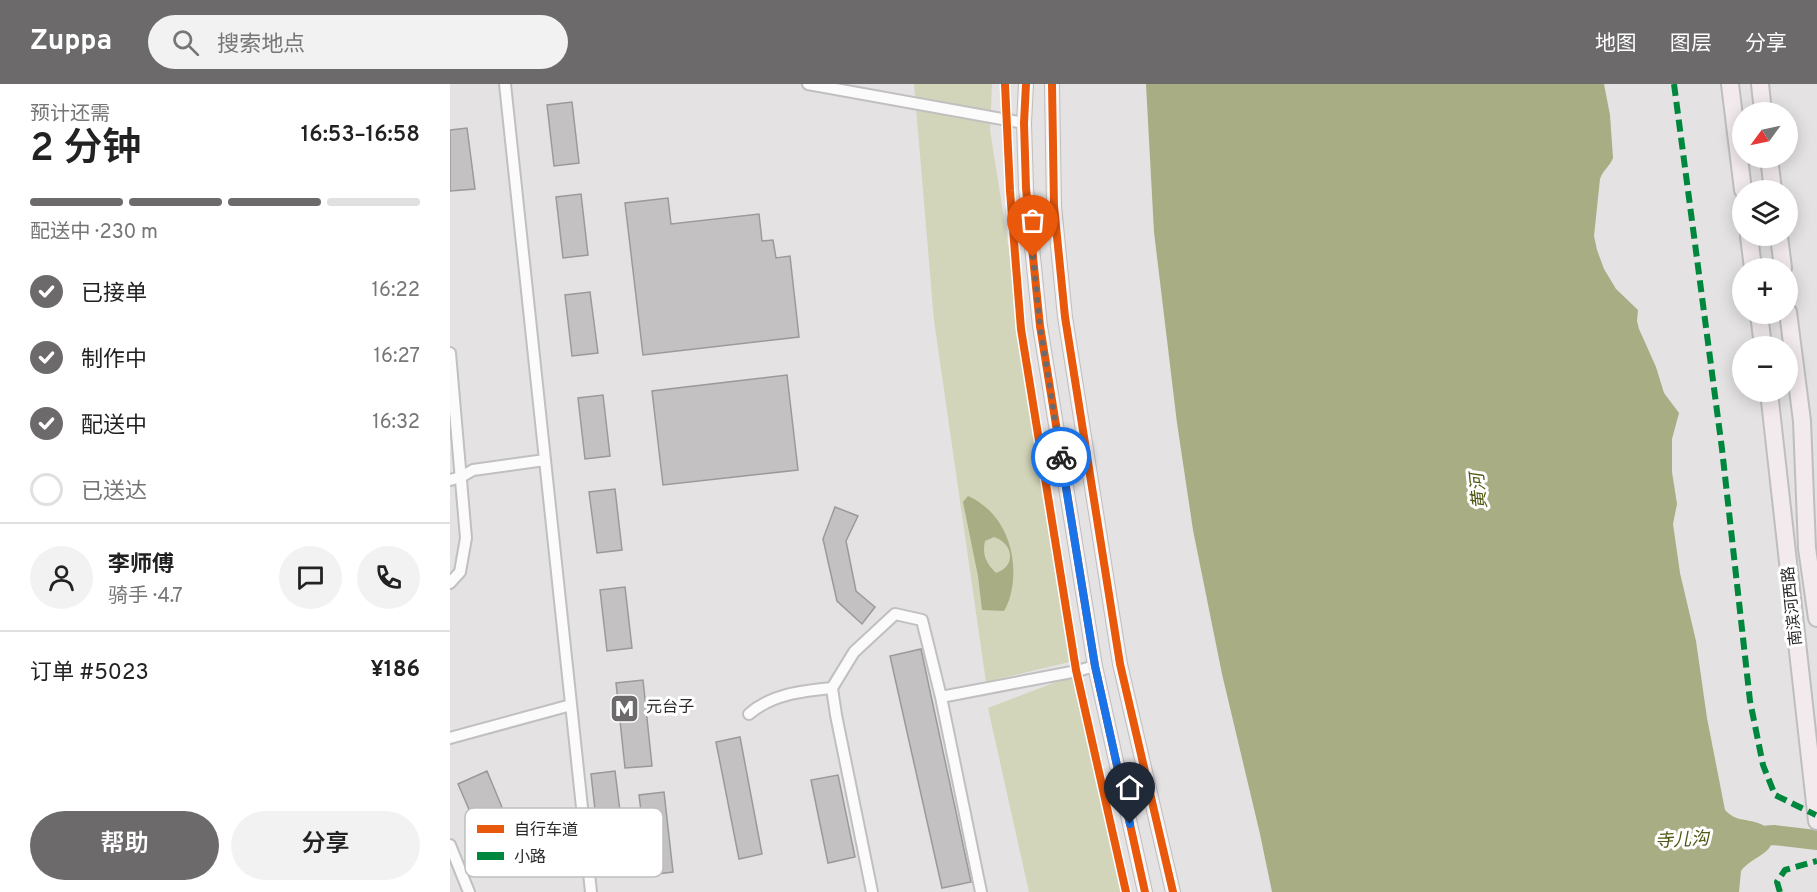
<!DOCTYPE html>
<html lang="zh">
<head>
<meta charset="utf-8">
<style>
	:root { --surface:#fff; --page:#f2f2f2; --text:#222; --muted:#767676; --line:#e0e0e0; --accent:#6c6a6b }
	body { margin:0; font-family:Overpass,"Noto Sans SC",sans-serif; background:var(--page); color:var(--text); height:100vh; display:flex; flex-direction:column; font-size:22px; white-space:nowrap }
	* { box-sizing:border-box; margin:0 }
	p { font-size:20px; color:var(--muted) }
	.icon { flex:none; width:33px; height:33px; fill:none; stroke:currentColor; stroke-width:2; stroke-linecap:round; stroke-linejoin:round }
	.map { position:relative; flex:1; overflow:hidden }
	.details { display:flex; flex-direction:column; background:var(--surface); width:450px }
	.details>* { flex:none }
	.needle { width:39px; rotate:237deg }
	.fabs { position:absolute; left:1282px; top:18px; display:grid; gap:12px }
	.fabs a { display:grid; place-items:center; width:66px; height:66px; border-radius:50%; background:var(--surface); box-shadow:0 3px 15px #0003; font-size:30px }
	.pin { position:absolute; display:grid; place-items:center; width:51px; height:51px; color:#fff; margin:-62px -26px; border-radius:50% 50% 50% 0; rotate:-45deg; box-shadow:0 0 6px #0007 }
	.pin .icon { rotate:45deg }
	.courier { position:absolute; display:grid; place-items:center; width:60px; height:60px; margin:-30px; border:4px solid #1a73e8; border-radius:50%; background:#fff; color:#222; box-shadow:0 2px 8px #0007 }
	.summary em { font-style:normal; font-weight:600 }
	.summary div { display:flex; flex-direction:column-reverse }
	.summary { display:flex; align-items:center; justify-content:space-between; height:102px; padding:0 30px }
	h1 { font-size:39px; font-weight:600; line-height:45px }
	.bar { display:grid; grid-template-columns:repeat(4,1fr); gap:9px 6px; align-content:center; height:72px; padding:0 30px }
	.bar i { height:8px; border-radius:4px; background:var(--line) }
	.bar .selected { background:var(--accent) }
	.bar p { grid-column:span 4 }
	.line { display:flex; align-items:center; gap:15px; padding:0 30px; border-top:2px solid var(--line) }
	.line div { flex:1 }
	.round { display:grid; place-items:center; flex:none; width:63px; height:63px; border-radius:32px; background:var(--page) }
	ol { padding:0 30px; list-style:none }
	li { display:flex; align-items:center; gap:18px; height:66px }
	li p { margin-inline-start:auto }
	li .icon { padding:6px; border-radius:50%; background:var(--accent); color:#fff; stroke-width:4 }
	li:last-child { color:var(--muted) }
	li i { width:33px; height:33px; border:3px solid var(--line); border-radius:50% }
	.cta { display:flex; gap:12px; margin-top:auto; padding:12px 30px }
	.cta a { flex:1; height:69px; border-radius:36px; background:var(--accent); color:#fff; font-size:24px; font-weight:600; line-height:69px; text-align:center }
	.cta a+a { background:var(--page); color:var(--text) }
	header { display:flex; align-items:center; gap:36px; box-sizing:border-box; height:84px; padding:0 30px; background:var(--accent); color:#fff }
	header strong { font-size:28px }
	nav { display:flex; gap:33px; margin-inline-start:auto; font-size:21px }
	.search { width:420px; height:54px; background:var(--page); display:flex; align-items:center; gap:15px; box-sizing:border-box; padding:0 21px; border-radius:33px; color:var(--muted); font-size:22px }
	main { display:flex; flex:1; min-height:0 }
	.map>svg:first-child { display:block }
	.green { fill:#d2d5b9 }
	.water { fill:#a8ad83; fill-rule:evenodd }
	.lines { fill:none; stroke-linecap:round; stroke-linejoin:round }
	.river { stroke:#a8ad83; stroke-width:20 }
	.building { fill:#c3c1c2; stroke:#9b999a; stroke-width:1.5 }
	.minor-casing { stroke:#c1bfc0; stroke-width:14 }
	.major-casing { stroke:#bfbebe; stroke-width:16 }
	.highway-casing { stroke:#bfbebe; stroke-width:20 }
	.minor { stroke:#fbfbfb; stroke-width:10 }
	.major { stroke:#f5f1f3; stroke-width:14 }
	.highway { stroke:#f2eaed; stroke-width:16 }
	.quiet { stroke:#00873e; stroke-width:6; stroke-dasharray:12 6; stroke-linecap:butt }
	.cycleway-casing { stroke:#fff; stroke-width:11 }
	.cycleway { stroke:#e8590c; stroke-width:8 }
	.done { stroke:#6c6a6b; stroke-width:6; stroke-dasharray:0 10.8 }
	.route { stroke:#1a73e8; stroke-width:8 }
	.labels { text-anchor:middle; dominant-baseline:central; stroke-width:6; stroke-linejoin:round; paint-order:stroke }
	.street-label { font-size:16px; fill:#2b2a2a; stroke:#fff }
	.poi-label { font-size:16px; fill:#2b2a2a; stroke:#fff; text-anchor:start }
	.water-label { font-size:18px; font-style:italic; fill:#515812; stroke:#fff }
	.key { fill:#fff; stroke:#bfbfbf; stroke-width:1.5 }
	.key-label { font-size:16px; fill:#2b2a2a }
</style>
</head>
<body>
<header>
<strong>Zuppa</strong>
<div class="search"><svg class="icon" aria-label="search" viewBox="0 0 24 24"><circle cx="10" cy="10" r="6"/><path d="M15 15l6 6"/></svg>搜索地点</div>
<nav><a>地图</a><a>图层</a><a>分享</a></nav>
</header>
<main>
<section class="details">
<div class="summary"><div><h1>2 分钟</h1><p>预计还需</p></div><em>16:53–16:58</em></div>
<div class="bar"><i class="selected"></i><i class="selected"></i><i class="selected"></i><i></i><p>配送中 · 230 m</p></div>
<ol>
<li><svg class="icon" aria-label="check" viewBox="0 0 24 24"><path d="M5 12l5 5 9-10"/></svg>已接单<p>16:22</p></li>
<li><svg class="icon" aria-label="check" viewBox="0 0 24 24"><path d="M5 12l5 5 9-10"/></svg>制作中<p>16:27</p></li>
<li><svg class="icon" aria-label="check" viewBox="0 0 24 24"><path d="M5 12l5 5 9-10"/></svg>配送中<p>16:32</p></li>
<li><i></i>已送达</li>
</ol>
<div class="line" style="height:108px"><a class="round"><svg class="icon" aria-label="person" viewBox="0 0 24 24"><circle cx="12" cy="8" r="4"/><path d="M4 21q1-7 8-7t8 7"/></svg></a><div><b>李师傅</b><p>骑手 · 4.7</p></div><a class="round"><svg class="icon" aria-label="chat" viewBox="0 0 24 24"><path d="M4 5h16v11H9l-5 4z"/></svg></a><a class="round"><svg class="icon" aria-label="phone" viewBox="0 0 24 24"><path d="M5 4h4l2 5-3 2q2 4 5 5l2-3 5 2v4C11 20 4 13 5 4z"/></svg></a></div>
<div class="line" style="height:78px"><div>订单 #5023</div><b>¥186</b></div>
<div class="cta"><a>帮助</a><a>分享</a></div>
</section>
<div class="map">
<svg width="1367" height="808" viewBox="0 0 1367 808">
	<rect width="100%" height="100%" fill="#e4e2e3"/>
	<path class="green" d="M464,0H542L540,46L624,577L536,598L484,236Z
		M627,590L673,808H579L538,624Z"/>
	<path class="water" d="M696,0H1154L1160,31L1163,74C1160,82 1153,86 1150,95L1144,152L1147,166L1154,185L1166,205L1188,226L1187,237L1189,245L1206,283L1214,309L1229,329L1222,355V388L1227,420L1223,440L1230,489L1246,557L1257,634L1275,726C1290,743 1307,729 1324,751C1322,772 1302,772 1291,787L1289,808H822L810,750L772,590L743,446L727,339L704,148Z
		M518,412C550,426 566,461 563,496C562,506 560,517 554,527L532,526L528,492L513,418ZM544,453C563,459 567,482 546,489C536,479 532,471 535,457Z"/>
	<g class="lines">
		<path class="river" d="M1298,753L1324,751L1367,756"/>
	</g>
	<path class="building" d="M122,18L129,79L104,82L97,21Z
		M17,44L25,105L0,107V46Z
		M131,110L138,171L113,174L106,113Z
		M218,114L221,140L309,130L312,157L323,156L326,174L340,172L349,253L193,271L175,119Z
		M140,208L148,269L122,272L115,211Z
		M337,291L348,386L213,401L202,307Z
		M153,311L160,372L135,375L128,314Z
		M165,405L172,466L147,469L139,408Z
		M385,423L408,432L396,457L406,507L425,523L412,540L387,517L373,455Z
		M175,503L182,564L157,567L150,506Z
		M471,565L521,798L492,804L440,572Z
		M193,596L202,682L175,684L166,599Z
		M290,653L312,770L289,775L266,658Z
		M37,687L68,762L40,774L8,700Z
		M165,687L175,767L150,770L141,690Z
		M388,691L405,773L378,779L361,696Z
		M214,708L223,788L199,791L189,711Z"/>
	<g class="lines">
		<defs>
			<path id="minor" d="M55,0L141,808
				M358,0L574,39
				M0,269L16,454L10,488L0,499
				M0,396L11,393L23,386L95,376
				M491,613L627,587L645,582
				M299,630C322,610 352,607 382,604
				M0,654L121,621
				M0,761L19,808
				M422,808L386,631L382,604L404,568L445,530L472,536L491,613L531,808"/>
			<path id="major" d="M576,0L574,39L576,104L590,242L645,582L695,808
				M602,0L604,122L615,233L670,580L723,808"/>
			<path id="highway" d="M1280,0L1293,106
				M1310,0L1313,28
				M1319,74L1323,106
				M1299,152L1303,184
				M1329,152L1333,184
				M1338,228L1352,337L1357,464L1367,534
				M1309,230L1313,262
				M1319,308L1367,737"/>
		</defs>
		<use href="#minor" class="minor-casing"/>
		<use href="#major" class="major-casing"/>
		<use href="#highway" class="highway-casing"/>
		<use href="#minor" class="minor"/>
		<use href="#major" class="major"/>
		<use href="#highway" class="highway"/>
		<path class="quiet" d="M1224,0L1272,365L1300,617L1313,681L1325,711L1366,731
			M1330,808L1327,798L1335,786L1367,777"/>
		<defs>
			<path id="cycleway" d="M555,0L560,107L571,245L626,586L676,808
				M576,0L574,39L576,104L590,242L645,582L695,808
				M602,0L604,122L615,233L670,580L723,808"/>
		</defs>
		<use href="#cycleway" class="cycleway-casing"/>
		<use href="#cycleway" class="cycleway"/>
	</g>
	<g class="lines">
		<path class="done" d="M583,173L590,242L611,373"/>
		<path class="route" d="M611,373L645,582L680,740"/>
	</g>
	<defs>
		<symbol id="metro-square" viewBox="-11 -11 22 22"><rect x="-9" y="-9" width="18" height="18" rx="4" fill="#6c6a6b" stroke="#fff"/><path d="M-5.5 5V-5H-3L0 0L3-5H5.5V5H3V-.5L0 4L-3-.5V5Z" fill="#fff"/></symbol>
	</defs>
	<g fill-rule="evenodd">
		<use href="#metro-square" x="158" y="608" width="33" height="33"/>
	</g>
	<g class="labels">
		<g class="street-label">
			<text transform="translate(1343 522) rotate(-96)">南滨河西路</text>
		</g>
		<g class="poi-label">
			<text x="196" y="624">元台子</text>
		</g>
		<g class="water-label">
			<text transform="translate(1030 407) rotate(-96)">黄河</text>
			<text transform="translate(1232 757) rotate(-3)">寺儿沟</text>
		</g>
	</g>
	<rect x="15" y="724" width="198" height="69" rx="9" class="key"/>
	<rect x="27" y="741" width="27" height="8" fill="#e8590c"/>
	<rect x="27" y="768" width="27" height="8" fill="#00873e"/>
	<g class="key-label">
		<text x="64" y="751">自行车道</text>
		<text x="64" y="778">小路</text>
	</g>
</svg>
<div class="fabs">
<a><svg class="needle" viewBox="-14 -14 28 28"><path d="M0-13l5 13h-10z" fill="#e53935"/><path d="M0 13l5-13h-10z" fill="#767676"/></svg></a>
<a><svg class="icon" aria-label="layers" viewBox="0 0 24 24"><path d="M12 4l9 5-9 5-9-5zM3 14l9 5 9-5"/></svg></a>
<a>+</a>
<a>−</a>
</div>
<div class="pin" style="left:583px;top:173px;background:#ea580c"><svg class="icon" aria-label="bag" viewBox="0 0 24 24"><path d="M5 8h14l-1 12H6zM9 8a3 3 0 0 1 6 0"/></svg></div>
<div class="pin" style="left:680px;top:740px;background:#1f2937"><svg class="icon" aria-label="home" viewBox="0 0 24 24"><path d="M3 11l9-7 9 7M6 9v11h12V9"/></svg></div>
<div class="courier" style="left:611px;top:373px"><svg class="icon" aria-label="bike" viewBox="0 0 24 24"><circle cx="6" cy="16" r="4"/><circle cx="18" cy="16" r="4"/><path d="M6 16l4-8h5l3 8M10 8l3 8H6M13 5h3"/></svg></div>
</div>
</main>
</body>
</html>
